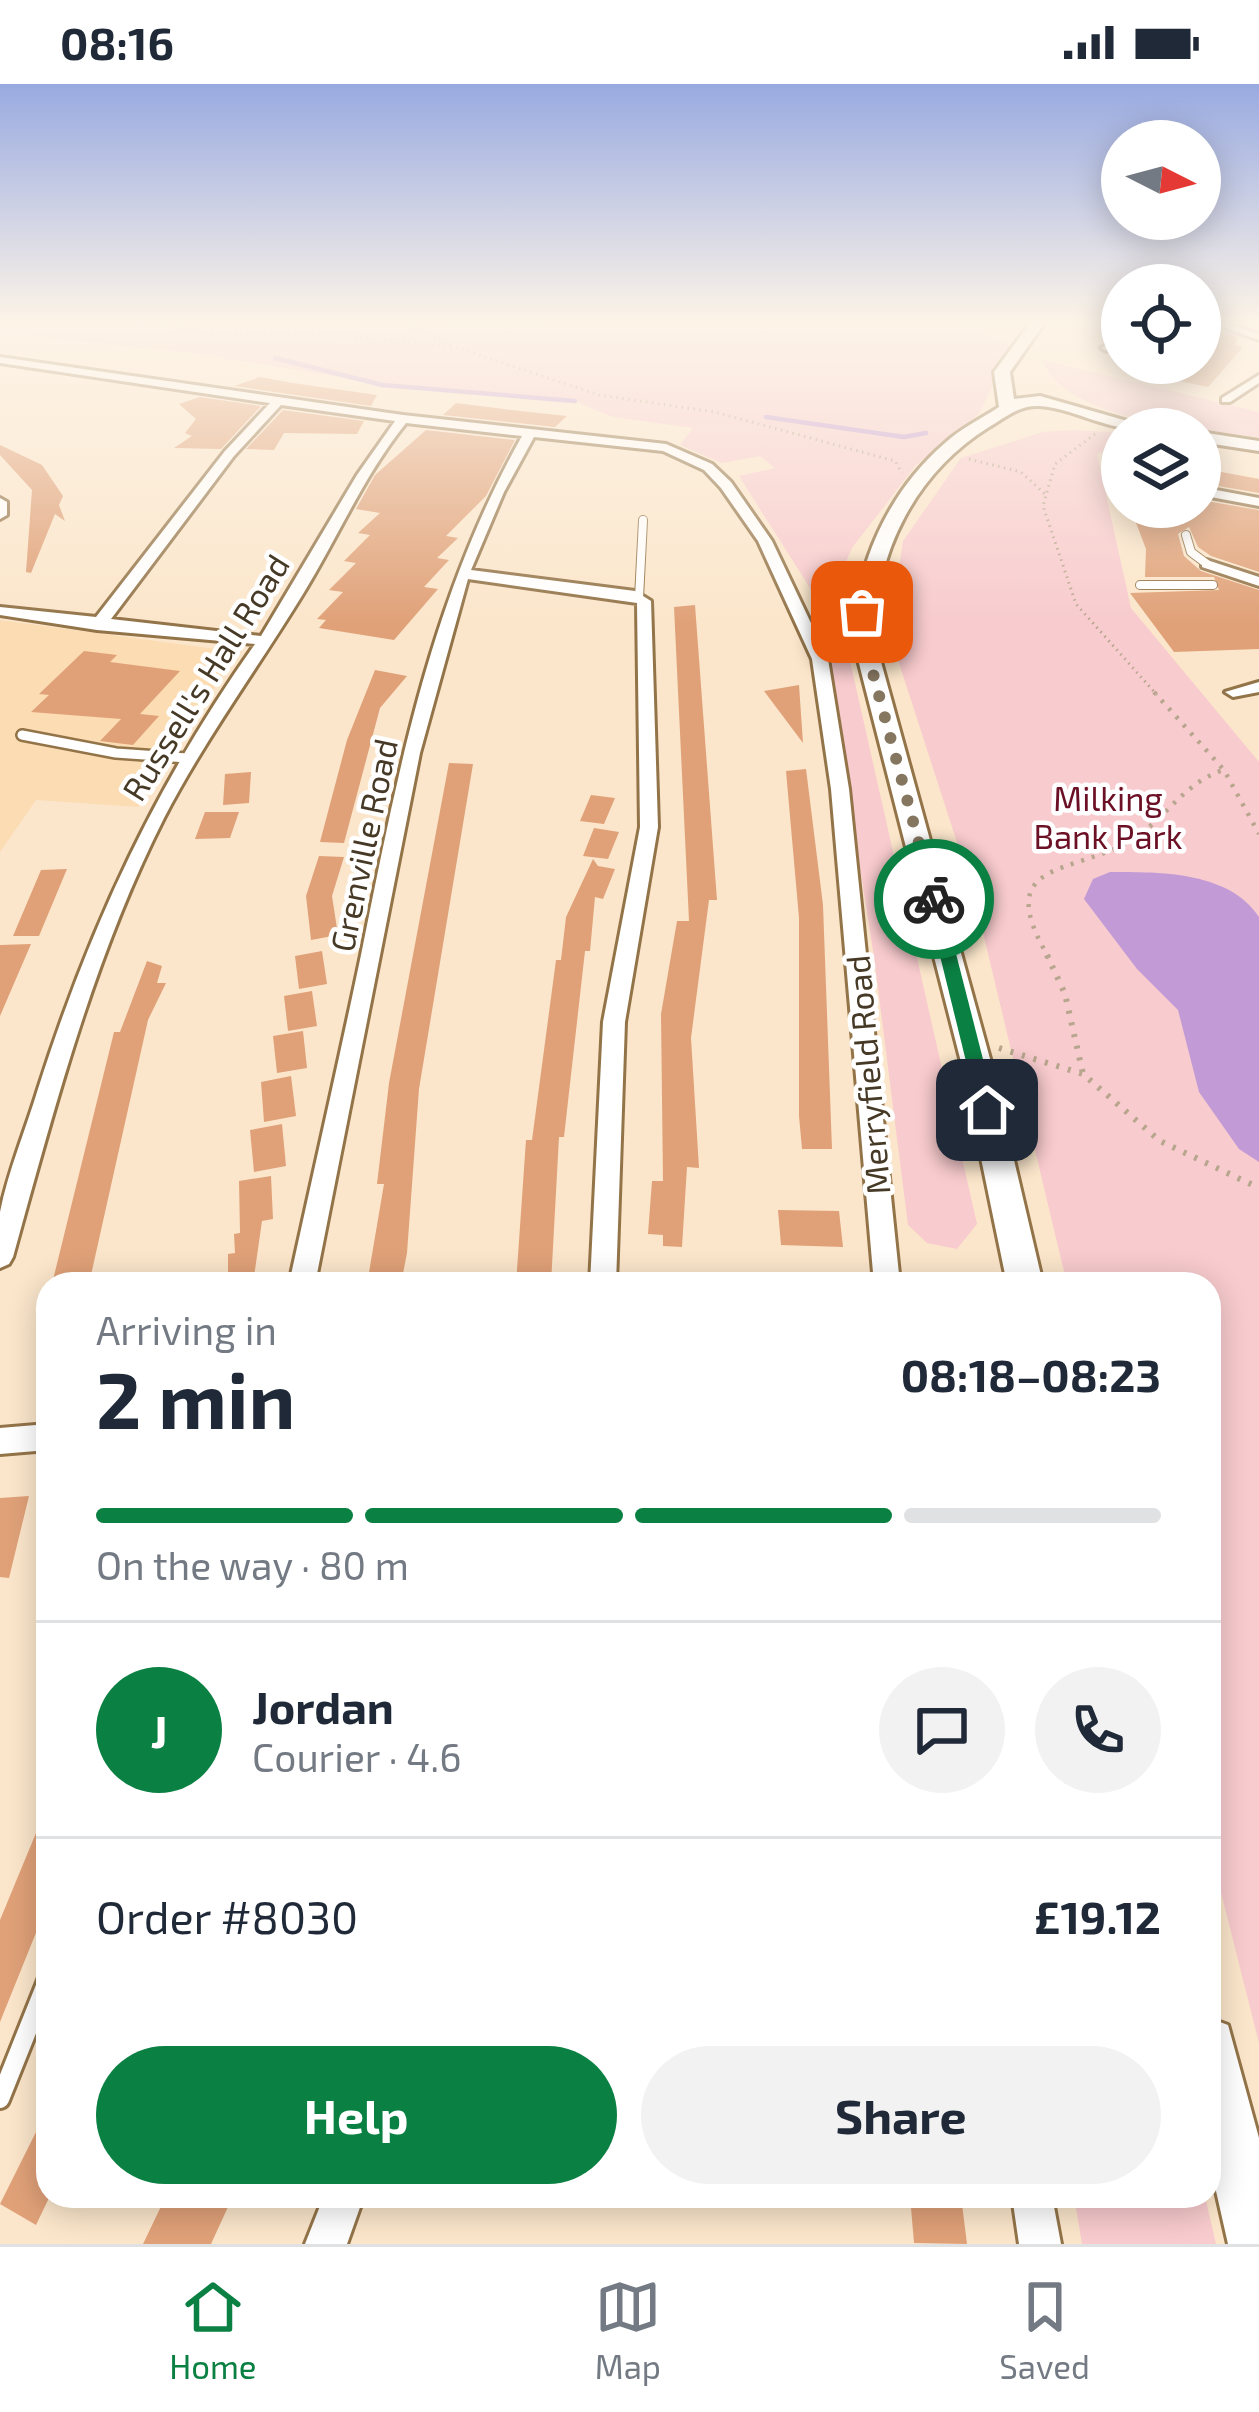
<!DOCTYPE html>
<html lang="en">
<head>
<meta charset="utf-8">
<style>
	:root { --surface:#fff; --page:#f2f2f3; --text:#1f2937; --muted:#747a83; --line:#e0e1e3; --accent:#0b8043 }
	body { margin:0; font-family:"Exo 2",sans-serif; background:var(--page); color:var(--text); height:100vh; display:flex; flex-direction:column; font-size:45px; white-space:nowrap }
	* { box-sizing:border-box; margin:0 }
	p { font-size:39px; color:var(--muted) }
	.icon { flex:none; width:66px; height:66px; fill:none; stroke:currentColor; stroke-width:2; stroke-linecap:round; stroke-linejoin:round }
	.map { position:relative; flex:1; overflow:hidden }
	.side { position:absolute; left:36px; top:1188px; width:1185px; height:936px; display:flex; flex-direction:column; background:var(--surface); border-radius:36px; box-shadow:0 6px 30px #0003 }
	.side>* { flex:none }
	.needle { width:78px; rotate:96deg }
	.buttons { position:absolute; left:1101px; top:36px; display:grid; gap:24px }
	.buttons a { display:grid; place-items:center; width:120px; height:120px; border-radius:50%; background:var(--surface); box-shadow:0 6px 30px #0003; font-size:60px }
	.pin { position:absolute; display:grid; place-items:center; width:102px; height:102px; color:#fff; margin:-51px; border-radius:24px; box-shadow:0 6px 18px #0006 }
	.courier { position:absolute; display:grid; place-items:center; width:120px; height:120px; margin:-60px; border:9px solid #0b8043; border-radius:50%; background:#fff; color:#222; box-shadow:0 3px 15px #0007 }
	.headline em { font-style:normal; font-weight:700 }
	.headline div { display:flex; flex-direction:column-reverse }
	.headline { display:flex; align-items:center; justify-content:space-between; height:204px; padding:0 60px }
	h1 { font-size:78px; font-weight:700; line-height:90px }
	.bar { display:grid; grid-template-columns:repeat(4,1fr); gap:18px 12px; align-content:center; height:144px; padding:0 60px }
	.bar i { height:15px; border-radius:9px; background:var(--line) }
	.bar .selected { background:var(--accent) }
	.bar p { grid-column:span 4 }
	.line { display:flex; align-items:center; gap:30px; padding:0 60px; border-top:3px solid var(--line) }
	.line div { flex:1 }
	.round { display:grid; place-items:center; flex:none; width:126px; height:126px; border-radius:63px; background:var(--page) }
	.primary-button { display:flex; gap:24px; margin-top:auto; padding:24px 60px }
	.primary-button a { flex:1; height:138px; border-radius:72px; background:var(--accent); color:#fff; font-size:48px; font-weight:700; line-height:138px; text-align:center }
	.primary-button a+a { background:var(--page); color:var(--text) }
	.status { display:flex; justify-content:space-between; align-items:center; height:84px; padding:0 60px; background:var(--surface); direction:ltr }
	.status svg { height:33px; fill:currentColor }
	.tab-bar { display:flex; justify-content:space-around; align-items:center; height:168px; border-top:3px solid var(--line); background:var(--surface); font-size:33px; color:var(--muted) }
	.tab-bar a { display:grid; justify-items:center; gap:6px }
	.tab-bar .selected { color:var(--accent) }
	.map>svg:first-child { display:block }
	.built { fill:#fcdcb3 }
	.green { fill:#f8cbce }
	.water { fill:#c29bd6 }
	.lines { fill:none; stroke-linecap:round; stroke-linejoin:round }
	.stream { stroke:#c29bd6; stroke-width:4.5 }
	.building { fill:#e0a178 }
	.lane-far2-casing { stroke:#937449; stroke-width:10 }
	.lane-far1-casing { stroke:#937449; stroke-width:14 }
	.lane-casing { stroke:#937449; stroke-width:24 }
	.street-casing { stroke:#937449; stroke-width:6 }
	.secondary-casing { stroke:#937449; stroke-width:6 }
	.path-far2 { stroke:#b7a58d; stroke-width:3; stroke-dasharray:1.5 4.5; stroke-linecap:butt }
	.path-far1 { stroke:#b7a58d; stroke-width:4.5; stroke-dasharray:3 8; stroke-linecap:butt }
	.path { stroke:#b7a58d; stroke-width:6; stroke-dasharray:3 9; stroke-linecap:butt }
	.lane-far2 { stroke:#fff; stroke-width:8 }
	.lane-far1 { stroke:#fff; stroke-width:9 }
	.lane { stroke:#fff; stroke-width:18 }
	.street { fill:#fff; fill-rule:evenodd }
	.secondary { fill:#fff; fill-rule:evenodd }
	.route { fill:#0b8043 }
	.done { stroke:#857660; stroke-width:12; stroke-dasharray:0 21.6 }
	.labels { text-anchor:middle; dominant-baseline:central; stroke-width:9; stroke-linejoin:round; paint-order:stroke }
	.far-street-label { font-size:33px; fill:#463926; stroke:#fff }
	.far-park-label { font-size:33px; fill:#6b1025; stroke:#fff }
</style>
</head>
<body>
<div class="status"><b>08:16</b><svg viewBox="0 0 49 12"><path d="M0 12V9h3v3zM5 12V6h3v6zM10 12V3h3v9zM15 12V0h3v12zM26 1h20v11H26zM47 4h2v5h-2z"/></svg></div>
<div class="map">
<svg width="1259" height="2160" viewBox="0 0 1259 2160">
	<rect width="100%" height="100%" fill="#fbe6cb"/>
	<path class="built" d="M0,536L223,566L231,578L138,723L36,716L0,768Z"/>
	<path class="green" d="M0,238H476L450,244L461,248L577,238H953L1011,262L979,330L916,381L852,464L834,506L977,1140L957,1165L927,1159L908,1141L874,873L826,566L810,504L739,392L775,384L760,372L722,379L680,361L693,344L612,333L577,318L420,306L197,270L0,248Z
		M1042,276L1259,328V353C1199,344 1069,339 1042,276Z
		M1074,346L1122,349V361L1097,370L1131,524L1259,678V1959L1209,1761V1200H1067L974,811L889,548L903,457L961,374L1043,348Z
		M1074,2112H1205L1216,2160H1082Z"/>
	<path class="water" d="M1110,788C1159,788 1229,787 1259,833V1078L1239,1065L1199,1008L1178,926L1137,885L1084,815L1093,795Z"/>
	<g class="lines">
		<path class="stream" d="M275,274L382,301L575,317
			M766,333L904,353L926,349"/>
	</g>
	<path class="building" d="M1200,238L1237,253L1222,258L1238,253L1235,261L1243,263L1208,303L1166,294L1200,279Z
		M260,293L293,299L377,311L371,322L234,302Z
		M200,313L261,322L221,365L174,364L192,352L185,349L196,335L179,320Z
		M456,319L521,327L567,332L555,343L443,331Z
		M283,326L364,337L357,350L284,349L274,366L246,365Z
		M426,346L515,356L486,412L446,452L458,454L437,474L449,476L424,503L438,505L394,556L319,544L326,536L317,535L343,508L329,506L356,479L344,477L370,451L358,449L380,429L356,425L375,391Z
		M0,361L42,381L63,412L59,421L65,437L55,430L31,489L26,488L32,406L0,371Z
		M1200,384L1259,395V409L1200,399Z
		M1200,416L1259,426V488L1211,472L1198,463L1189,443L1178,450L1184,472L1201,487L1259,506V565L1174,568L1130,509L1219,506L1214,493H1145L1146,465L1130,423H1200Z
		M695,521L717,816H709L691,954L699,1084L687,1083L682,1163L663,1162V1151L648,1150L652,1097H663L661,930L677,837H689L674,523Z
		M84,567L117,571L110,578L180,587L140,630L159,632L133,661L100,657L121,635L31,628L49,611L39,610Z
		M375,586L407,592L380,624L344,759L320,758L347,656Z
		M799,601L803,659L764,607Z
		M449,679L473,680L419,1005L407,1169L401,1200H367L384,1100H377L389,999Z
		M806,685L823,821L832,1065H802L799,1032V834L786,687Z
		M251,688L249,719L223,721L225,690Z
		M591,711L615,714L604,740L580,737Z
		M205,728H239L230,754L195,755Z
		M594,744L619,748L608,775L583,772Z
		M319,772L344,773L332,812L338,851L311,856L306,812Z
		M593,775L598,782L615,785L603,815L595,813L590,867H585L564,1053H559L551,1200H516L526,1056H532L556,876H561L566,833Z
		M67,785L39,852H13L41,786Z
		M31,860L0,932V861Z
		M322,867L327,900L299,905L295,872Z
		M147,877L162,882L157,899H166L148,936L89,1200H52L114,948H120Z
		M312,907L317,942L288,947L284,912Z
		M303,947L307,984L277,989L273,952Z
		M291,992L296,1032L264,1038L261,998Z
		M282,1040L286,1082L254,1088L250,1046Z
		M271,1092L273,1135L262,1137L253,1200H228V1170L235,1169L234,1150L240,1149L239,1097Z
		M778,1126L839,1127L843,1163L781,1161Z
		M29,1412L9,1494L0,1493V1414Z
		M48,1720V1819L0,1938V1836Z
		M48,2024V2116L36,2141L0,2120Z
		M166,2112H233L211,2160H143Z
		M910,2112H961L967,2160L914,2159Z"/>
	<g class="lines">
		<defs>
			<path id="lane-far2" d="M1186,451L1191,468L1207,480
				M1140,501H1213
				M639,514L643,436"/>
			<path id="lane-far1" d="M22,651L116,669L187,674"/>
			<path id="lane" d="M0,2015L48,1895"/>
			<path id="street" d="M1209,238H1222L1259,250V256Z
				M1122,254V261L1106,267L1101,264Z
				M0,273L403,331L666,360L712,380L731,398L772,457L828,575L849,705L900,1200H874L831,705L812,575L758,457L721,404L704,386L663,367L534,353L504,408L471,486L635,507L651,517L658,743L625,938L616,1200H590L603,938L640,743L637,519L468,495L420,669L315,1200H289C313,1090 338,981 361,871C398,688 430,516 522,352L406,339C364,391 338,453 303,510C257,585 205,655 164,734C94,872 54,1025 13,1173L9,1180L0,1184C0,1166 0,1146 0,1128C8,1087 26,1045 38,1005C90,842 156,700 255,560L97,546L0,531V523L96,533L225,367L270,319L0,279ZM281,321L395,337L357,391L261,552L111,535L234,372Z
				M1259,291V299L1230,318H1222V314Z
				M1200,403L1259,414V422L1200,411Z
				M0,414L7,418V431L0,435Z
				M1207,476L1259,493V502L1202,483V477Z
				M1259,598V608L1233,613L1225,608Z
				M48,1340V1366L0,1370V1344Z
				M324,2112H364L347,2160H305Z
				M1012,2112H1052L1061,2160H1019Z"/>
			<path id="secondary" d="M1031,238H1045L1010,288L1014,315L1040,312L1148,343C1113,351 1076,324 1039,322C1019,321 1006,333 989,343C915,389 874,470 875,556L992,982L1043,1200H1007L962,982L853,556C855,482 888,408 945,359C961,344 981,335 999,323L994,288Z
				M1200,348L1259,357V367L1200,358Z
				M1209,1934L1228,1941L1259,2054V2160H1228L1209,2076Z"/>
		</defs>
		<use href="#lane-far2" class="lane-far2-casing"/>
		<use href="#lane-far1" class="lane-far1-casing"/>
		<use href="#lane" class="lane-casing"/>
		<use href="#street" class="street-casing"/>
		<use href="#secondary" class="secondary-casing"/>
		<path class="path-far2" d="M140,238L219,251L315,249L458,264L599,311L715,328L895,377L902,389
			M401,238L452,262
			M1095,350L1055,380L1043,422L1076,520L1157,611
			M969,375L1021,388L1045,410"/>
		<path class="path-far1" d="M1154,608L1224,686L1259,750
			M1049,874C989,773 1075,792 1133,755C1166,734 1184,699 1223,686"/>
		<path class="path" d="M1047,871L1065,910L1083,990
			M999,964L1083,990L1160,1057L1259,1104"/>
		<use href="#lane-far2" class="lane-far2"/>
		<use href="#lane-far1" class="lane-far1"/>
		<use href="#lane" class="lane"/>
		<use href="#street" class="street"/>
		<use href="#secondary" class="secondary"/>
	</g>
	<linearGradient id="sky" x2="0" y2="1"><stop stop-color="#99aae1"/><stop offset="0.44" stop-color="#fdf4e8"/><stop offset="1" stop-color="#fdf4e8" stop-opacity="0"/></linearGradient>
	<rect width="1259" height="540" fill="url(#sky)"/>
	<path class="route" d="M934,810L942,815L996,1026L987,1033L978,1026L926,815Z"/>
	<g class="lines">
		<path class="done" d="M862,528L864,556L934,815"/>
	</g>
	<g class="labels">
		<g class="far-street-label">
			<text transform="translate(205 593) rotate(-58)">Russell's Hall Road</text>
			<text transform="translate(363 761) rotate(-78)">Grenville Road</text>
			<text transform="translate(867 991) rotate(-95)">Merryfield Road</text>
		</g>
		<g class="far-park-label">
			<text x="1108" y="714">Milking<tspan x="1108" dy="38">Bank Park</tspan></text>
		</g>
	</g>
</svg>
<div class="buttons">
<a><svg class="needle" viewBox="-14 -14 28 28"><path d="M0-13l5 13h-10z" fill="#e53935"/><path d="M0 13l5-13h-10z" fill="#747a83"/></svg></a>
<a><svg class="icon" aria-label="locate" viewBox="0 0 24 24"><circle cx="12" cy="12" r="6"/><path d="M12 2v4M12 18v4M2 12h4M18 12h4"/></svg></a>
<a><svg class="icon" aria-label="layers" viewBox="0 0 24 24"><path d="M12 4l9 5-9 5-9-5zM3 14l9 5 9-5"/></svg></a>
</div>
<div class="pin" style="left:862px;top:528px;background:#ea580c"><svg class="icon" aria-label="bag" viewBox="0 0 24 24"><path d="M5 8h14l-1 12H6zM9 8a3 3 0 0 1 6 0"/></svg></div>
<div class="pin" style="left:987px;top:1026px;background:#1f2937"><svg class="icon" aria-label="home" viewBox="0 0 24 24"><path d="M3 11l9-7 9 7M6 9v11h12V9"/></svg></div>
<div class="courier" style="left:934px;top:815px"><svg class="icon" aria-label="bike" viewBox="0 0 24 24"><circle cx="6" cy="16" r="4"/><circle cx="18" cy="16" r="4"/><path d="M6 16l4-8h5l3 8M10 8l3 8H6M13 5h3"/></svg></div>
<section class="side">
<div class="headline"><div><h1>2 min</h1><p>Arriving in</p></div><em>08:18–08:23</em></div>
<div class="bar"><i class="selected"></i><i class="selected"></i><i class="selected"></i><i></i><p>On the way · 80 m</p></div>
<div class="line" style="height:216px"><b class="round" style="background:var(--accent);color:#fff">J</b><div><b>Jordan</b><p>Courier · 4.6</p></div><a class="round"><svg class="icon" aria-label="chat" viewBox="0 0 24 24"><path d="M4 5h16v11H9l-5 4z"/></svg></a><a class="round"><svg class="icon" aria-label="phone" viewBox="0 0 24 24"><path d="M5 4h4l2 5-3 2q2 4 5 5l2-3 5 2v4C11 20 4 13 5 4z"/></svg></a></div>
<div class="line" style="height:156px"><div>Order #8030</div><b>£19.12</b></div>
<div class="primary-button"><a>Help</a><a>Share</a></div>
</section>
</div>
<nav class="tab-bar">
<a class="selected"><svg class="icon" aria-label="home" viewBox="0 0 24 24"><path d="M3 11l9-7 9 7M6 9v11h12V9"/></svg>Home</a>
<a><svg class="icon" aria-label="map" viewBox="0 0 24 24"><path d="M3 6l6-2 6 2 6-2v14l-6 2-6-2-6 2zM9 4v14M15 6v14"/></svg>Map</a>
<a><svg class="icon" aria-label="saved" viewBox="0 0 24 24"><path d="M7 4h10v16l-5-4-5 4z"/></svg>Saved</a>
</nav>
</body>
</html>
